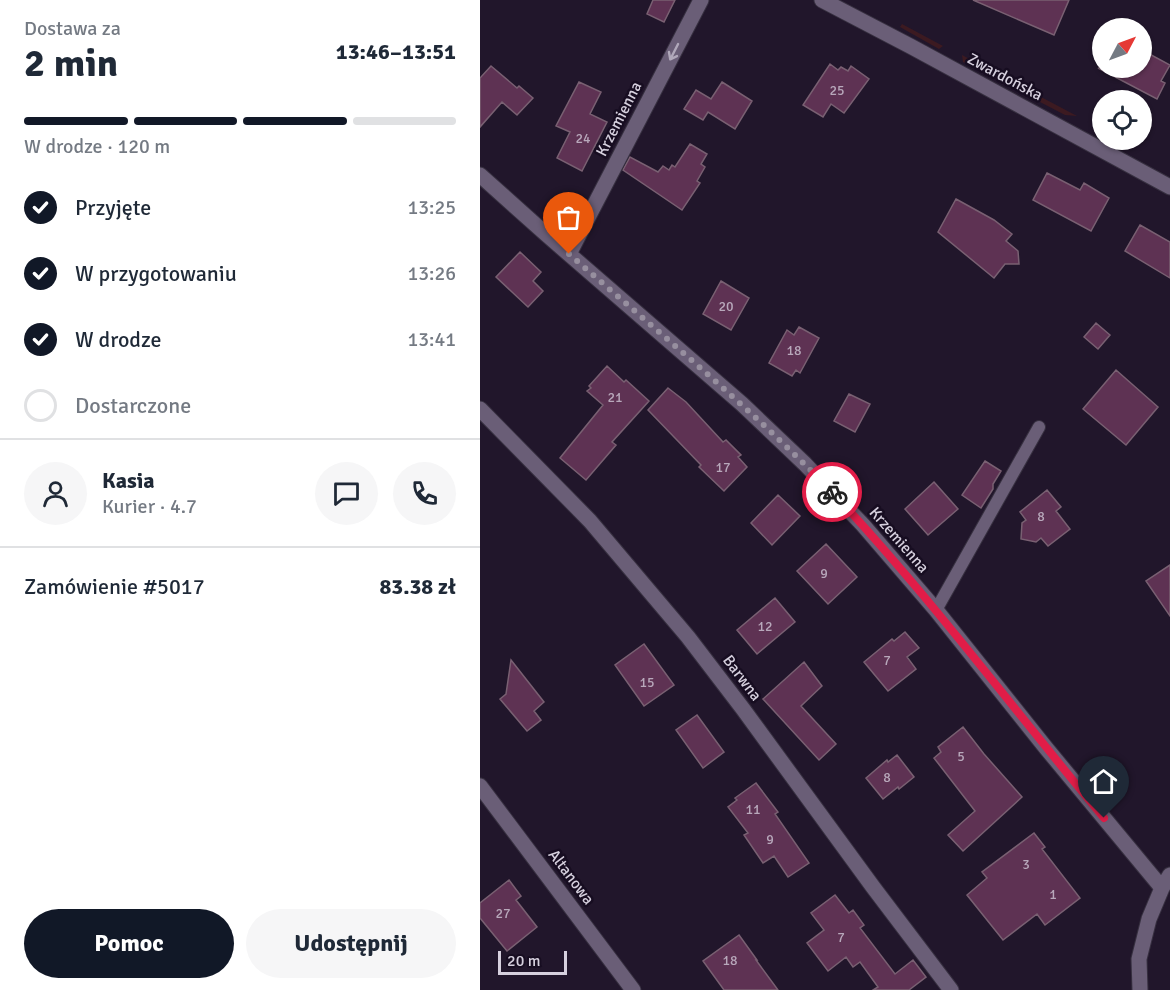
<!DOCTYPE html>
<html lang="pl">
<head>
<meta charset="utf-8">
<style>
	:root { --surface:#fff; --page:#f6f6f7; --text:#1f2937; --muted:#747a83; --line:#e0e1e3; --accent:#111827 }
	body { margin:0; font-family:Signika,sans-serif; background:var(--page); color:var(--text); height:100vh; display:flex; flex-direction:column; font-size:22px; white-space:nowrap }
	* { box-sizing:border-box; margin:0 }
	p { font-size:20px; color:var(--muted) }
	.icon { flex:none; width:33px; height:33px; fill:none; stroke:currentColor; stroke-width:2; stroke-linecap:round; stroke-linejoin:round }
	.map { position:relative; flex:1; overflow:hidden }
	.details { display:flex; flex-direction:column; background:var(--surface); width:480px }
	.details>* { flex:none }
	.needle { width:39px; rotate:49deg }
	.controls { position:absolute; left:612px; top:18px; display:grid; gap:12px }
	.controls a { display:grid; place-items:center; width:60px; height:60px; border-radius:50%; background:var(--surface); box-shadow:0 2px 4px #0004; font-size:30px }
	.scale { position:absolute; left:18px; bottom:15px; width:69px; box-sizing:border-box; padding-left:6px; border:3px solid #d6d0de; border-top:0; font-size:16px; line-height:21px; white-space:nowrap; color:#d6d0de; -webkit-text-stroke:4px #170d21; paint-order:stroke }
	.pin { position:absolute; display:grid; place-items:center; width:51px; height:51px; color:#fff; margin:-62px -26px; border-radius:50% 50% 50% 0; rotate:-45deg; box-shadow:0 0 6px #0007 }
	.pin .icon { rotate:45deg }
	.courier { position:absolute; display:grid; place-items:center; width:60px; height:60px; margin:-30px; border:4px solid #e11d48; border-radius:50%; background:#fff; color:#222; box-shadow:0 2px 8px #0007 }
	.head em { font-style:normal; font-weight:700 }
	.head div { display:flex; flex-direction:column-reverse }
	.head { display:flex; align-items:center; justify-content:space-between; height:102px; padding:0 24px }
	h1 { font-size:39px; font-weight:700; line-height:45px }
	.bar { display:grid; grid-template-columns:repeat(4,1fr); gap:9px 6px; align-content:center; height:72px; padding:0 24px }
	.bar i { height:8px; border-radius:4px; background:var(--line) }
	.bar .selected { background:var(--accent) }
	.bar p { grid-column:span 4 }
	.line { display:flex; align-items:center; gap:15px; padding:0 24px; border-top:2px solid var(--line) }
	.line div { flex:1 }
	.round { display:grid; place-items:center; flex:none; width:63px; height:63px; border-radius:32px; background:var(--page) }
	ol { padding:0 24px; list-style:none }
	li { display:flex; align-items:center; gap:18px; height:66px }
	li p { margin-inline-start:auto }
	li .icon { padding:6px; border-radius:50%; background:var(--accent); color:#fff; stroke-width:4 }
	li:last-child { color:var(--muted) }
	li i { width:33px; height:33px; border:3px solid var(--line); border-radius:50% }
	.cta { display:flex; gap:12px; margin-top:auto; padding:12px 24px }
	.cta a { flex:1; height:69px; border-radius:36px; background:var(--accent); color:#fff; font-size:24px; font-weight:700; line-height:69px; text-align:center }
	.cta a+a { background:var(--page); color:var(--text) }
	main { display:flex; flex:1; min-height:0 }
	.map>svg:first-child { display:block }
	.green { fill:#3c1a21 }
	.building { fill:#5e3253; stroke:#796072; stroke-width:1.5 }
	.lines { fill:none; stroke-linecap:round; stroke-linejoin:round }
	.lane-casing { stroke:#373040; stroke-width:14 }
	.street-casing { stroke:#373040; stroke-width:17 }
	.lane { stroke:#6a5e77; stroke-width:12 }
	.street { stroke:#6a5e77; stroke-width:15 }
	.oneway { stroke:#b0a8ba }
	.done { stroke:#978f9f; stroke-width:6; stroke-dasharray:0 10.8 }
	.route { stroke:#e11d48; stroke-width:8 }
	.labels { text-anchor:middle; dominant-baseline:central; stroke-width:5; stroke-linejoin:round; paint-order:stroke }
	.number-label { font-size:14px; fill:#b8a8bb }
	.street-label { font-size:16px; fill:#d6d0de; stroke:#170d21 }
</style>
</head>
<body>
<main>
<section class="details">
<div class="head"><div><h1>2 min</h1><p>Dostawa za</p></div><em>13:46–13:51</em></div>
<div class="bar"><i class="selected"></i><i class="selected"></i><i class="selected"></i><i></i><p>W drodze · 120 m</p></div>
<ol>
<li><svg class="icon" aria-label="check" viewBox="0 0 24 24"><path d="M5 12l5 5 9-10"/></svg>Przyjęte<p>13:25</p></li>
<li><svg class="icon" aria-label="check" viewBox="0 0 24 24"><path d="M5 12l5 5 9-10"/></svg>W przygotowaniu<p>13:26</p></li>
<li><svg class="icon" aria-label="check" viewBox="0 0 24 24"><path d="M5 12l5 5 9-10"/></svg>W drodze<p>13:41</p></li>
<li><i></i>Dostarczone</li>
</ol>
<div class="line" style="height:108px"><a class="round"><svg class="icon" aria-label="person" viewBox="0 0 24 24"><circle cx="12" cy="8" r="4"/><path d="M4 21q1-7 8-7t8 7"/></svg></a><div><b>Kasia</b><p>Kurier · 4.7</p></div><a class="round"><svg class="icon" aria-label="chat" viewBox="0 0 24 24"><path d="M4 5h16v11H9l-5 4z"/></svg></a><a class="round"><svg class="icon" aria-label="phone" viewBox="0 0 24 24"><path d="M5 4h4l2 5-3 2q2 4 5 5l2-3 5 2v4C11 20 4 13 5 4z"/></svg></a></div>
<div class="line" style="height:78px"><div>Zamówienie #5017</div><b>83.38 zł</b></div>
<div class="cta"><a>Pomoc</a><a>Udostępnij</a></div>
</section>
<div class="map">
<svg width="690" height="990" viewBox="0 0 690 990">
	<rect width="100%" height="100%" fill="#21162b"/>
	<path class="green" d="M422,24L463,46L459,49L420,27Z
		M482,55L597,116L585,115L483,62Z"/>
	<path class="building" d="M173,0H195L184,22L167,14Z
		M493,0H589L574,35Z
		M662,50L690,65L681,81L685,83L677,99L618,68H662Z
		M350,64L358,70L361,67L368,71L371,66L389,79L364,113L351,104L343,117L323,105Z
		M11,66L37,88L39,86L53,98L37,115L22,102L0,127V78Z
		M99,82L121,92L110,114L127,122L102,171L77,158L90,132L76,126Z
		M242,82L272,101L255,129L228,112L223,120L204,109L216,90L231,99Z
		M210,144L227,154L221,164L225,167L217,181L220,183L202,210L143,170L150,157L178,172L183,166L189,170L192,165L195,167Z
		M567,173L600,190L604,183L629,198L611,231L553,200Z
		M476,199L514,220L532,234L526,241L538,251L539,264H525L514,278L458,232Z
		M660,225L690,242V278L645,251Z
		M40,252L61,272L53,281L63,291L48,307L16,277Z
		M241,281L269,298L251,330L223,314Z
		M616,323L630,335L618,349L604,337Z
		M319,327L339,338L320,373L316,370L312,376L289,363L307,330L314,335Z
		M127,366L144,382L146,380L169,401L132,442L136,445L106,480L80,458L123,405L107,391L111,388L109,386Z
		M636,370L678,407L646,445L603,409Z
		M188,388L206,402L243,442L246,440L261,455L258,457L267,467L244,491L219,467L221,465L168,410Z
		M369,394L390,404L375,432L354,421Z
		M505,461L521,471L513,484V489L501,508L482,495Z
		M454,482L478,509L448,535L425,509Z
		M567,490L581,507L576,511L590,529L568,546L561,538L556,542L541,539L542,523L546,520L540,512Z
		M298,495L320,516L292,545L271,523Z
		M346,544L377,577L348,604L317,571Z
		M690,565V616L666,581Z
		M295,598L315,622L277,654L257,630Z
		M425,632L439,648L427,657L436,669L408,691L384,662L412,639L414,641Z
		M164,644L194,685L164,706L135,665Z
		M31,660L64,702L54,711L61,720L47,731L20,699L26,694Z
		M324,662L342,686L321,706L356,744L339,760L283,699Z
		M217,715L244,752L223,768L196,730Z
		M483,727L504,754L542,797L483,851L468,835L495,811L454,758L461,752L458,747Z
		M417,755L434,777L419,789L418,787L403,799L386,778L407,760L408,762Z
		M276,783L298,812L295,814L329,863L308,877L294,856L283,863L264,835L268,833L248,807L257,800L255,798Z
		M554,833L565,847L562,849L600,898L565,925L557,914L523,940L487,895L507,878L502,872Z
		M29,880L41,896L36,900L57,927L27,951L0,918V903Z
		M355,895L369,913L373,910L384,925L380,928L415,974L433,960L446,977L429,990H393L398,987L380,962L373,967L366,957L348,971L327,943L344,930L331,913Z
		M259,935L277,960H276L298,990H244L223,961Z"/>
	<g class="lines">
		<defs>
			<path id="lane" d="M456,610L559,427"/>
			<path id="street" d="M342,0L432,47L690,187
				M0,175L67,235L262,404L325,464L383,525L456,610L566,748L682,888
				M89,254L221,0
				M0,409L110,521L208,637L263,709L393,887L471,990
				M0,786L153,990
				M660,990L659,959L669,919L682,888L690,875"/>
		</defs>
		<use href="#lane" class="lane-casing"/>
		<use href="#street" class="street-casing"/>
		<use href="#lane" class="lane"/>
		<use href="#street" class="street"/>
	</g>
	<defs><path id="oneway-shaft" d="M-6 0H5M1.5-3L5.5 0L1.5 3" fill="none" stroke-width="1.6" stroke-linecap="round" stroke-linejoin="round" transform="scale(1.5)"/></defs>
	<use class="oneway" href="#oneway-shaft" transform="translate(194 52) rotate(117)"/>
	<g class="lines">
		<path class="done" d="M89,254C178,332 270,407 352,492"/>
		<path class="route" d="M352,492C449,595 533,709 624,818"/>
	</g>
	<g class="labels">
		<g class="number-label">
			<text x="357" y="90">25</text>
			<text x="103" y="138">24</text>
			<text x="246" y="306">20</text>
			<text x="314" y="350">18</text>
			<text x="135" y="397">21</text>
			<text x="243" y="467">17</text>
			<text x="561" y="516">8</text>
			<text x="344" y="573">9</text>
			<text x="285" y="626">12</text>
			<text x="407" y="660">7</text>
			<text x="167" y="682">15</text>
			<text x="481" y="756">5</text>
			<text x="407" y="777">8</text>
			<text x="273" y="809">11</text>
			<text x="290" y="839">9</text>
			<text x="546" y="864">3</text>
			<text x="573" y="894">1</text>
			<text x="23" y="913">27</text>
			<text x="361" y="937">7</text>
			<text x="250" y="960">18</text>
		</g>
		<g class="street-label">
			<text transform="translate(525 77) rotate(28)">Zwardońska</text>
			<text transform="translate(139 119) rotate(-63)">Krzemienna</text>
			<text transform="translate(419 540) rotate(49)">Krzemienna</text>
			<text transform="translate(262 678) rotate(53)">Barwna</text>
			<text transform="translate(91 877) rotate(53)">Altanowa</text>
		</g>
	</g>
</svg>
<div class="controls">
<a><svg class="needle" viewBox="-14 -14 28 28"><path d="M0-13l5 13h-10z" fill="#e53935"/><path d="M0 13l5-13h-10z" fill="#747a83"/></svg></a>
<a><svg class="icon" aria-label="locate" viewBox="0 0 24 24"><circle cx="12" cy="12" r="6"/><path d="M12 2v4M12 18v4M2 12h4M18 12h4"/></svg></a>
</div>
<div class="scale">20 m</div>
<div class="pin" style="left:89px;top:254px;background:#ea580c"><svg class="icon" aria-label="bag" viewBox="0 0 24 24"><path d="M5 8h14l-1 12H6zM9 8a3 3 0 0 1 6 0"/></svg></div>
<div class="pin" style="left:624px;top:818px;background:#1f2937"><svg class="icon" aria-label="home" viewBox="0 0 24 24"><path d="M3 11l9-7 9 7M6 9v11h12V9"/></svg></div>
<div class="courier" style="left:352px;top:492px"><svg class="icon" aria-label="bike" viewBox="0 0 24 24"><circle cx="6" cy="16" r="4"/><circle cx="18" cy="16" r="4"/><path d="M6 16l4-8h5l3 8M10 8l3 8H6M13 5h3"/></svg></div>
</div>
</main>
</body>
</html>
